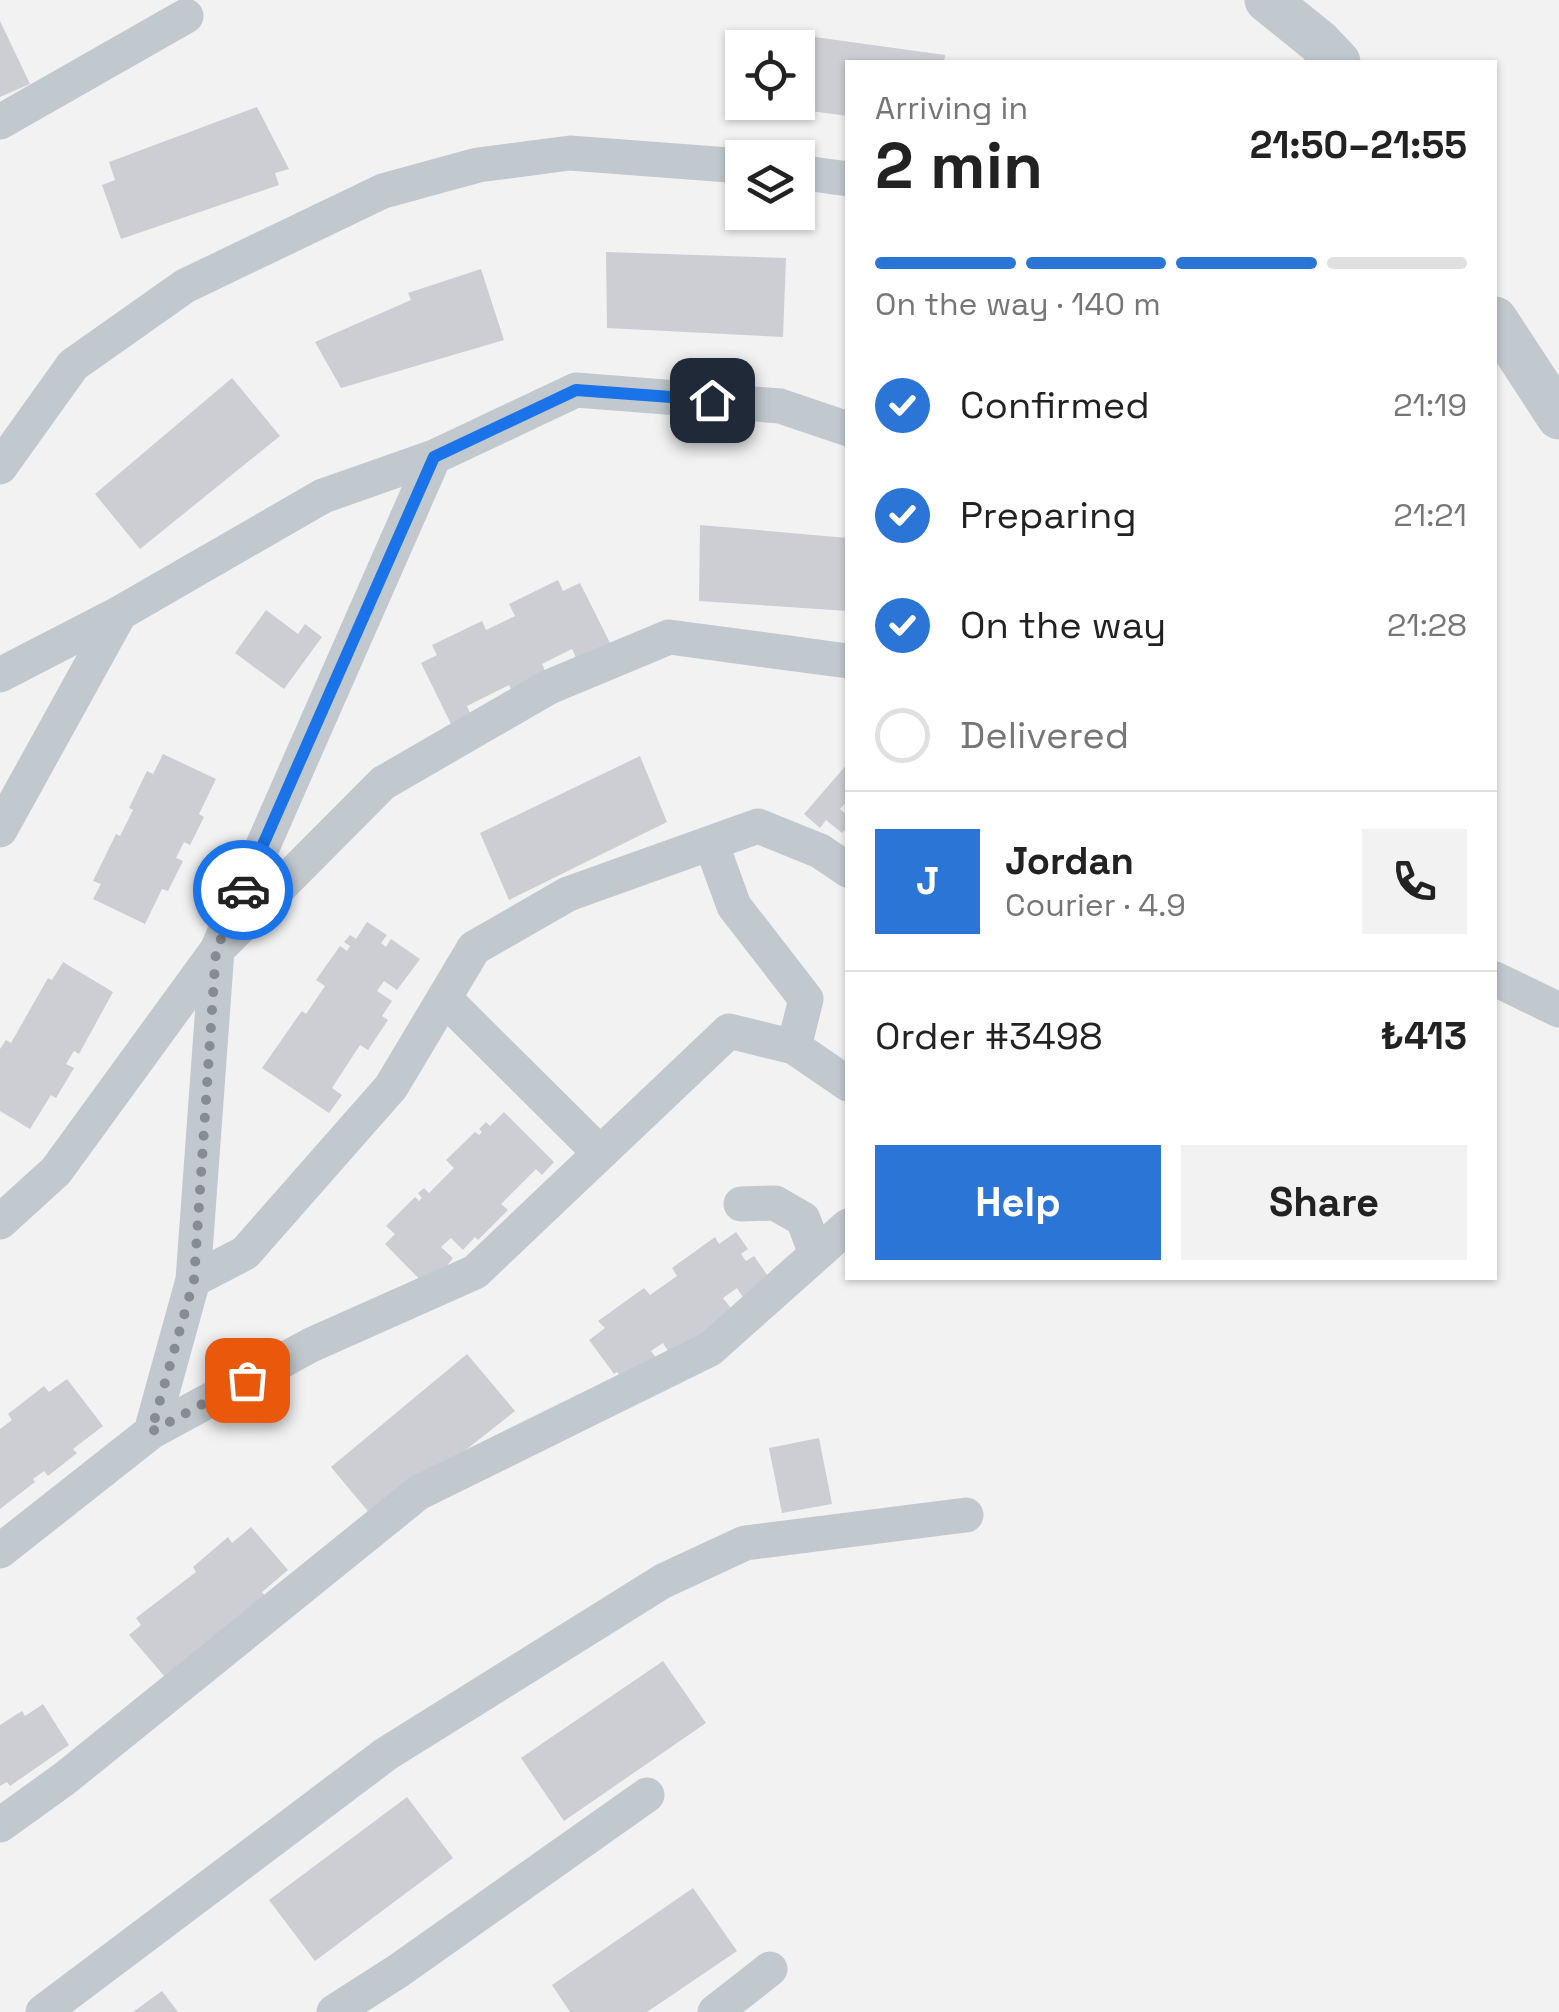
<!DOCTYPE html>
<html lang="en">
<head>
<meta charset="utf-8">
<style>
	:root { --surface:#fff; --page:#f2f2f2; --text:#222; --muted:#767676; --line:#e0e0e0; --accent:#2a75d5 }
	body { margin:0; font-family:"Space Grotesk",sans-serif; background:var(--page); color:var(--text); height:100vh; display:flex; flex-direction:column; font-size:38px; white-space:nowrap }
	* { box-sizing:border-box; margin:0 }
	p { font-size:32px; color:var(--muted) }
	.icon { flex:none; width:55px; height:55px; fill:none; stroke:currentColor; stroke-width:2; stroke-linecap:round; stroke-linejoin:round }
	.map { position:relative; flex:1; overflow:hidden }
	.sheet { position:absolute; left:845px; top:60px; width:652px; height:1220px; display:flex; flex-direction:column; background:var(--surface); border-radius:0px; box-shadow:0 2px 8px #0004 }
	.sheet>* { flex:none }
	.tools { position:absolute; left:725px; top:30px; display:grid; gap:20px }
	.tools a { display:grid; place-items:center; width:90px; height:90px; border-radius:0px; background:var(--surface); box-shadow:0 2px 8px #0004; font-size:50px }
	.pin { position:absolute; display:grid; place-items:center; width:85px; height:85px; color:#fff; margin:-42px; border-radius:20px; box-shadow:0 5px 15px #0006 }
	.courier { position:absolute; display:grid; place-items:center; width:100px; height:100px; margin:-50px; border:8px solid #1a73e8; border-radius:50%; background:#fff; color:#222; box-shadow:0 2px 12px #0007 }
	.head em { font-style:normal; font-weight:600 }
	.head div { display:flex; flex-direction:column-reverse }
	.head { display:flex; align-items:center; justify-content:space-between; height:170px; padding:0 30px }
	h1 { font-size:65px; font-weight:600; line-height:75px }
	.bar { display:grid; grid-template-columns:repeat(4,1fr); gap:15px 10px; align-content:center; height:120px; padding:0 30px }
	.bar i { height:12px; border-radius:8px; background:var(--line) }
	.bar .on { background:var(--accent) }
	.bar p { grid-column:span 4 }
	.line { display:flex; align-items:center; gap:25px; padding:0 30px; border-top:2px solid var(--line) }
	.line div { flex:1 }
	.round { display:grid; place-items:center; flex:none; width:105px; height:105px; border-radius:0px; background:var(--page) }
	ol { padding:0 30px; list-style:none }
	li { display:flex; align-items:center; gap:30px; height:110px }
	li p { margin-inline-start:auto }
	li .icon { padding:10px; border-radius:50%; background:var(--accent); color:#fff; stroke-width:4 }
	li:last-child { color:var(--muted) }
	li i { width:55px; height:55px; border:5px solid var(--line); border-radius:50% }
	.button { display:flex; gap:20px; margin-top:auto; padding:20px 30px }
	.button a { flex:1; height:115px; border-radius:0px; background:var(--accent); color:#fff; font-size:40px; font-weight:600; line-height:115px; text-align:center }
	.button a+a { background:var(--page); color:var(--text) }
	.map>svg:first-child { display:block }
	.building { fill:#ccced3 }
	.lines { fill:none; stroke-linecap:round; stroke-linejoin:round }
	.minor { stroke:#c1c9ce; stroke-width:35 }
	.tertiary { stroke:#c1c9ce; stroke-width:45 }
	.done { stroke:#868c91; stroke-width:10; stroke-dasharray:0 18 }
	.route { stroke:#1a73e8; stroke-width:12 }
</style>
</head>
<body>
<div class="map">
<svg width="1559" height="2012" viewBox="0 0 1559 2012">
	<rect width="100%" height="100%" fill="#f3f2f2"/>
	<path class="building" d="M0,21L30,84L0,97Z
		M764,30L945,55L944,62H848V116L766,105L798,102V48H761Z
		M257,107L289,169L275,173L279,185L121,239L102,185L115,180L109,162Z
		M606,252L786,258L783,337L607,328Z
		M481,269L504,340L341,388L315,342L411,300L408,293Z
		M232,378L280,436L140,549L95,494Z
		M700,525L848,538V611L699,601Z
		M558,580L563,591L580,583L610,643L577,660L572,649L542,664L547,675L512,692L509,685L467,706L471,715L451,724L421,663L437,655L432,645L482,621L486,630L515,616L509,604Z
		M266,610L298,634L305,624L322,637L284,689L235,653Z
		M163,754L216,779L199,814L204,817L190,845L184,842L176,858L183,861L168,891L162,889L145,924L93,899L101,884L93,881L116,834L120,836L133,810L129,808L147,771L153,774Z
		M640,756L667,822L509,900L480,833Z
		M848,763V800L840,809L848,816V826L842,833L826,820L820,828L804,814Z
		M367,922L387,935L381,943L386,947L391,939L420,959L397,990L384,981L377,991L392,1001L382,1016L388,1020L368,1050L360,1045L332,1088L342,1095L329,1113L262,1068L294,1022L302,1011L306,1014L325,986L316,980L340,946L347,951L350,946L344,942L350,935L356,939Z
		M63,962L113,992L79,1054L74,1051L66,1064L74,1068L56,1098L51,1095L30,1129L0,1111V1049L6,1040L11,1043L48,978L52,980Z
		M504,1112L554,1162L542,1175L536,1169L501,1204L508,1210L478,1240L475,1237L463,1250L451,1238L441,1247L453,1258L429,1289L385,1244L395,1234L386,1226L415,1197L419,1201L422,1198L418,1193L424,1188L429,1193L454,1168L446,1160L475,1132L479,1135L482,1132L479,1129L486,1122L490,1126Z
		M736,1232L748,1249L741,1254L746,1261L754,1256L774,1285L744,1299L737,1288L723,1298L737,1316L670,1354L663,1343L651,1351L660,1363L630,1389L617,1372L614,1374L589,1340L605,1328L598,1321L644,1288L650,1295L677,1276L672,1268L715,1237L719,1244Z
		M467,1354L515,1411L376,1521L331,1467Z
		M67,1379L103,1426L73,1449L77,1453L48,1476L44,1471L33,1479L35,1482L0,1509V1429L12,1420L8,1414L44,1386L49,1392Z
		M819,1438L832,1504L782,1513L769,1448Z
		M251,1527L288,1570L262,1592L266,1597L165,1677L129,1635L141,1625L136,1618L196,1572L193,1567L228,1537L232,1543Z
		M663,1661L706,1723L564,1821L521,1758Z
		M43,1704L69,1745L10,1786L7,1782L0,1786V1725L22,1711L25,1716Z
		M407,1797L453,1858L315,1961L269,1900Z
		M693,1888L737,1951L647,2012H570L552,1985Z
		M162,1991L178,2012H133Z"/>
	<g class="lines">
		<path class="minor" d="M0,122L186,16
			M798,172L848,179
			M0,467L73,365L185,286L383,191L478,165L570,153L742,166
			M0,675L120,613L323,496L434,457L576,390L780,406L848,429
			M0,830L120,613
			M711,843L734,906L806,999L794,1047
			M1495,979L1559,1010
			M444,998L600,1153
			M741,1204L775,1203L803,1219L816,1254
			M0,1222L56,1171L217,950L434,457
			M193,1280L245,1253L391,1087L474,948L568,894L758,826L820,851L848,870
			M151,1432L193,1280L217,950L383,783L549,687L669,637L848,661
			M0,1551L151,1432L311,1345L475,1272L729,1031L794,1047L848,1084
			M0,1825L64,1779L418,1493L710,1349L848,1226
			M43,2012L386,1754L663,1581L745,1543L966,1515
			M334,2012L398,1971L647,1795
			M715,2012L770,1969"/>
		<path class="tertiary" d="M1267,0L1319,42L1338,62
			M1495,319L1559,417"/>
	</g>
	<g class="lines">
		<path class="done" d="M243,890L216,950L194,1280L151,1432L247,1380"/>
		<path class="route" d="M243,890L434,457L576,390L712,400"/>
	</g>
</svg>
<div class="tools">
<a><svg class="icon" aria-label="locate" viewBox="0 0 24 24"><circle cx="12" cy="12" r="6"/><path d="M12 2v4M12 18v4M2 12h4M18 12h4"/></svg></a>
<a><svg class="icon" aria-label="layers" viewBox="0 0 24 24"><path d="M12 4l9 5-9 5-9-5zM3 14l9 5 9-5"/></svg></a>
</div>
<div class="pin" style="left:247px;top:1380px;background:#ea580c"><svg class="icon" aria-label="bag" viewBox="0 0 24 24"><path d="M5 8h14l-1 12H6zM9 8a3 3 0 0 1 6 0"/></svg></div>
<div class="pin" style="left:712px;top:400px;background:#1f2937"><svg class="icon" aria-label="home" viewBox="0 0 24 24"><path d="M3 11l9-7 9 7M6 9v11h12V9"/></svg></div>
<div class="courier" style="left:243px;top:890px"><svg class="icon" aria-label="car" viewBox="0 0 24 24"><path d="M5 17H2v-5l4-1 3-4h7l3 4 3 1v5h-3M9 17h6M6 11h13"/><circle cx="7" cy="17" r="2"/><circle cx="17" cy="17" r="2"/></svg></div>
<section class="sheet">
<div class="head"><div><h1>2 min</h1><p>Arriving in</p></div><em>21:50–21:55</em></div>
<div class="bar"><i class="on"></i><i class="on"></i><i class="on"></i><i></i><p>On the way · 140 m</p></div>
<ol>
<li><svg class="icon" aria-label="check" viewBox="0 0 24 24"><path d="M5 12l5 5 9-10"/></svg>Confirmed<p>21:19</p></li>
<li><svg class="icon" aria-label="check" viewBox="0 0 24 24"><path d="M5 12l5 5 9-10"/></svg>Preparing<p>21:21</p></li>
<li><svg class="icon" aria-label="check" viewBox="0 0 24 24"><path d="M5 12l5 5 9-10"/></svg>On the way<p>21:28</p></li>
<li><i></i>Delivered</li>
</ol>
<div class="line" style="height:180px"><b class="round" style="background:var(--accent);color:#fff">J</b><div><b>Jordan</b><p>Courier · 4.9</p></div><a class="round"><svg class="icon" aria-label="phone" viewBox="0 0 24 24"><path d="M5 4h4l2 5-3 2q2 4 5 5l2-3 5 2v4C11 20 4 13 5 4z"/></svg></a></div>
<div class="line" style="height:130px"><div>Order #3498</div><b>₺413</b></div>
<div class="button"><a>Help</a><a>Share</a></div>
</section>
</div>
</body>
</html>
